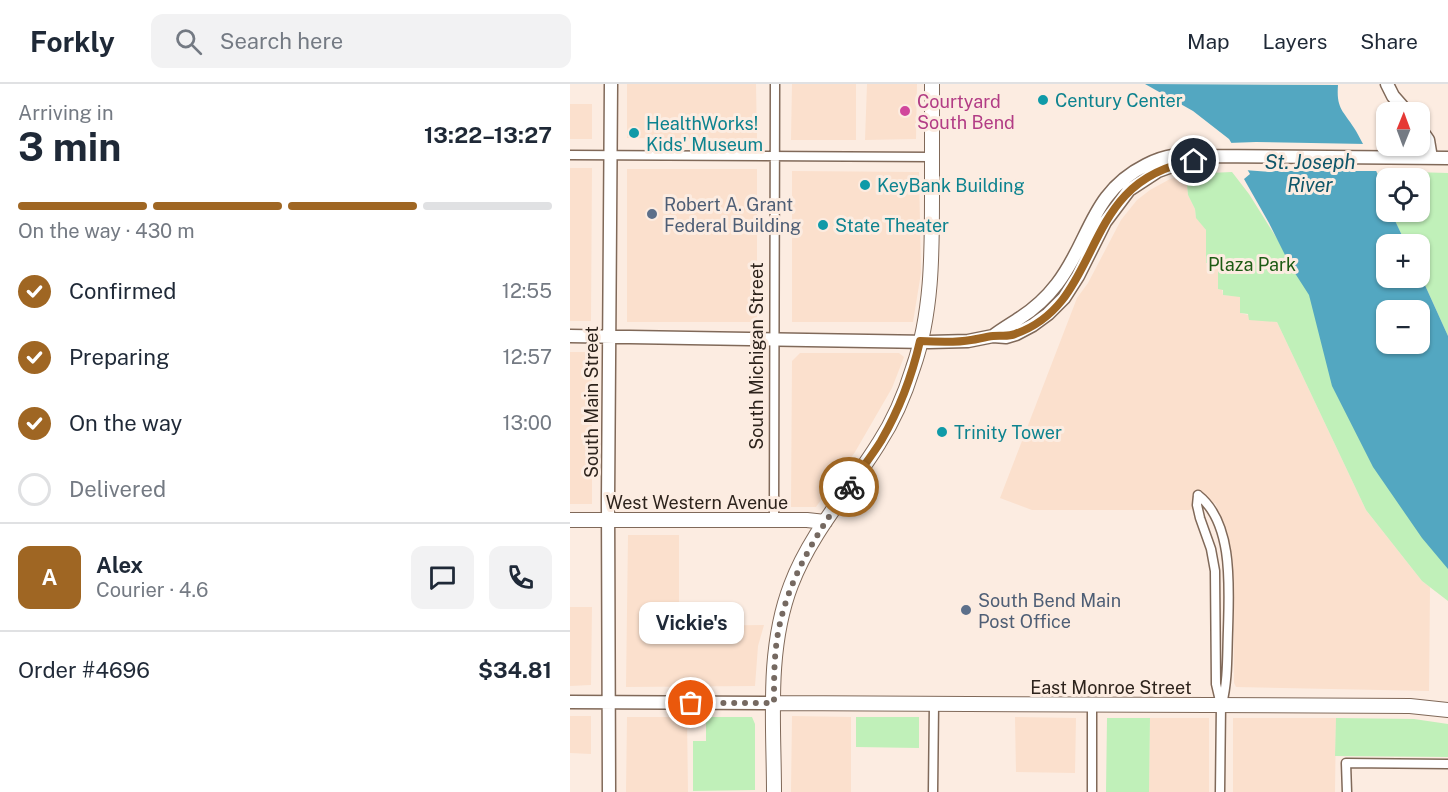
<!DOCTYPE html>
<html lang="en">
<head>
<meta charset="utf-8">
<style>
	:root { --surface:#fff; --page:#f2f2f3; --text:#1f2937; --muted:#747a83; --line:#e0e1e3; --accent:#9f6623 }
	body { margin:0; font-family:"Public Sans",sans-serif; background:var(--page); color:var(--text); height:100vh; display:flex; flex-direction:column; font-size:22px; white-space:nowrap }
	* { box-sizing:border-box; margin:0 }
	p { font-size:20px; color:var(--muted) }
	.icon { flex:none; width:33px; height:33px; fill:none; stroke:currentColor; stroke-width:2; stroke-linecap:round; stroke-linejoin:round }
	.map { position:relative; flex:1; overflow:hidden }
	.drawer { display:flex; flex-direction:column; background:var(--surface); width:570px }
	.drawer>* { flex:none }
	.needle { width:39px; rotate:1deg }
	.tools { position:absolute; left:806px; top:18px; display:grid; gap:12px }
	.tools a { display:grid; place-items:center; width:54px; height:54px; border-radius:12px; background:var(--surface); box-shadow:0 2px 4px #0004; font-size:30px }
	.pin { position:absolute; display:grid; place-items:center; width:51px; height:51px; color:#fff; margin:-26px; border:3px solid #fff; border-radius:50%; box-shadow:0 2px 6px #0007 }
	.courier { position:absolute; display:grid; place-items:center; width:60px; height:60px; margin:-30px; border:4px solid #9f6623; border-radius:50%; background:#fff; color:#222; box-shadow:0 2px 8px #0007 }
	.bubble { position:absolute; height:42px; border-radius:12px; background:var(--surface); box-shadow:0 2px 4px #0004; font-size:20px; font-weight:700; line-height:42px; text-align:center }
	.head em { font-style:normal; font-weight:700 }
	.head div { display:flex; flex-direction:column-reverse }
	.head { display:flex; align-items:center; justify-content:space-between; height:102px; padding:0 18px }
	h1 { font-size:39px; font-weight:700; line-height:45px }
	.bar { display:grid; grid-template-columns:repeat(4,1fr); gap:9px 6px; align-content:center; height:72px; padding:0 18px }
	.bar i { height:8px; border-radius:4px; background:var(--line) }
	.bar .active { background:var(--accent) }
	.bar p { grid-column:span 4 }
	.line { display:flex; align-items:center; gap:15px; padding:0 18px; border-top:2px solid var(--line) }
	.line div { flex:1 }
	.round { display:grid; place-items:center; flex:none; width:63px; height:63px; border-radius:12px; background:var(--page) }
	ol { padding:0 18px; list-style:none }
	li { display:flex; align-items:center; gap:18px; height:66px }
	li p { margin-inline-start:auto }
	li .icon { padding:6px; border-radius:50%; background:var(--accent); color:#fff; stroke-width:4 }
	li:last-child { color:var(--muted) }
	li i { width:33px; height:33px; border:3px solid var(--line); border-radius:50% }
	header { display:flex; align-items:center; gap:36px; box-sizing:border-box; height:84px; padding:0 30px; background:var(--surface); border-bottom:2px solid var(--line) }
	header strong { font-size:28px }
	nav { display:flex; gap:33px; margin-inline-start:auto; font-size:21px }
	.search { width:420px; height:54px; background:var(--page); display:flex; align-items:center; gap:15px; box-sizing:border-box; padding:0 21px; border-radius:12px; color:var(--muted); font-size:22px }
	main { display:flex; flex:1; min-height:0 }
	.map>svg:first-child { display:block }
	.built { fill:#fbe0cd }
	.green { fill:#c0f0b9 }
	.water { fill:#53a7c1; fill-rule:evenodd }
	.pier { fill:#fcece1 }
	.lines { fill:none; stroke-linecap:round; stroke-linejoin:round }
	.street-casing { stroke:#806959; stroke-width:11 }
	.secondary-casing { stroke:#806959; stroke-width:15 }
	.primary-casing { stroke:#806959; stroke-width:16 }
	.street { stroke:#fff; stroke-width:8 }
	.secondary { stroke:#fff; stroke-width:12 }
	.primary { stroke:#fff; stroke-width:14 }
	.done { stroke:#756961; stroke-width:6; stroke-dasharray:0 10.8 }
	.route { stroke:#9f6623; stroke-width:8 }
	.culture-dot { fill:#0f9aa8; stroke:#fcece1; stroke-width:2 }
	.hotel-dot { fill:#d1479c; stroke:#fcece1; stroke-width:2 }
	.service-dot { fill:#5c6f8a; stroke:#fcece1; stroke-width:2 }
	.labels { text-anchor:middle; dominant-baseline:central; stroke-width:6; stroke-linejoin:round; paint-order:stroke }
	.culture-label { font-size:18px; fill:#0d838f; stroke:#fcece1; text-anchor:start }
	.hotel-label { font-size:18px; fill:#b23c85; stroke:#fcece1; text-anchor:start }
	.service-label { font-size:18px; fill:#4e5e75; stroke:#fcece1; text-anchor:start }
	.park-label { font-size:18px; fill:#1d5b14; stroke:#fcece1 }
	.street-label { font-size:18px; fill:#2d231c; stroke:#fcece1 }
	.water-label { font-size:20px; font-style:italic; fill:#0f5669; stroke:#fcece1 }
</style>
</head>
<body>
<header>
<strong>Forkly</strong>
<div class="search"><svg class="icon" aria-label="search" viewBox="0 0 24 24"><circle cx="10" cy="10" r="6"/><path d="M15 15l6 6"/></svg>Search here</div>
<nav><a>Map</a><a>Layers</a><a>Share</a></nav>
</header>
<main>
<section class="drawer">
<div class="head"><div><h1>3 min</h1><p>Arriving in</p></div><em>13:22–13:27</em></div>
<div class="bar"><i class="active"></i><i class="active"></i><i class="active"></i><i></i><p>On the way · 430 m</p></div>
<ol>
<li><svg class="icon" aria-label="check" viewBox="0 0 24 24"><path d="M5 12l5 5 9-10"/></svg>Confirmed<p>12:55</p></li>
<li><svg class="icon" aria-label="check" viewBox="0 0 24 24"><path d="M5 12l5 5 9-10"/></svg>Preparing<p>12:57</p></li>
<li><svg class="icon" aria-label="check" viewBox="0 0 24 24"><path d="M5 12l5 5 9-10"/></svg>On the way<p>13:00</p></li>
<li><i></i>Delivered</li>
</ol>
<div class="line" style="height:108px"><b class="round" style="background:var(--accent);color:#fff">A</b><div><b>Alex</b><p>Courier · 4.6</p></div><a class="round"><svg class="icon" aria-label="chat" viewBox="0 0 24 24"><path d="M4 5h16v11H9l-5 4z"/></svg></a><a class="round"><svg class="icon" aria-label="phone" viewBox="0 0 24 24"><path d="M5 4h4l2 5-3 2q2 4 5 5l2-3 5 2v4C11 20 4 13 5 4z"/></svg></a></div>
<div class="line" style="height:78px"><div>Order #4696</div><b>$34.81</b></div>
</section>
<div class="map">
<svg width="878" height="708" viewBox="0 0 878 708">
	<rect width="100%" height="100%" fill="#fcece1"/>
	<path class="built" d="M57,0H186L187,55L57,54Z
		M222,0H286V56H221Z
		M297,0H347L346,55L295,56Z
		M0,20H22V55H0Z
		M0,84H22L21,237H0Z
		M57,85H187V238H57Z
		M222,87L349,88L351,189L343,238H222Z
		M616,90L618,111L625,125L626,133L636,146V178L648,179L653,211L670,212V229L707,238L796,426L852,497L860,503L859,607L666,603L664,599L663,478L657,447L645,419L619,426H462L430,414L507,214L518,199L551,136L567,116L580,106L600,95Z
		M0,268H22V420H0Z
		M230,269H329L334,273L322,304L285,368L246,423H221L222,277Z
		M58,451H109V542L194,541L188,562L185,602L56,603Z
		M0,523H22L21,601L0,602Z
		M0,632H21V670L0,669Z
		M222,632L281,633V708H221Z
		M57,633H117L118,708H56Z
		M445,633L506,634L505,689L446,688Z
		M580,634H639V708H579Z
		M663,634H766L765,708H663Z"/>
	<path class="green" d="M662,88L679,110L741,209L878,481V517L852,497L796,426L707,238L679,236L678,230L670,229V213L653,211V206L648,205V179H636V146L626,134L625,125L618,111L616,90Z
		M844,88L878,89V252L849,188V160H836L821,128H849V94H816V115L807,89Z
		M136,633H182L185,640V706L123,707V657H136Z
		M286,633H349V664L286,663Z
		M537,634H580L579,708H536Z
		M766,634L844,635L878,640V673L765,672Z"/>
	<path class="water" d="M575,0L768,1C766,26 774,27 786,47C799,71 816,100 816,128H821L836,160H816V194H849V188L878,252V485L852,454L803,383L762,302L739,211L721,183L699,139L674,95L680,90L659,55L623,27ZM816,226H849V260H816Z"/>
	<path class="pier" d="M686,58L796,60L809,87H703L701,88L674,86L658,59Z"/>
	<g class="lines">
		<defs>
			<path id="street" d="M0,71L362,73
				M628,411L627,421L630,434L641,465L645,487L646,600L651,621L650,708
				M628,411C664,439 659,505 658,546C657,572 658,596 652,620
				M204,436L205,0
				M363,708L364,620
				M522,708V621
				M777,708L776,679L878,680"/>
			<path id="secondary" d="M817,0L823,12L837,28
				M849,43L858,56L861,74
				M0,252L359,258L398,257L423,252L436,253L446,250L463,241L478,230L494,214L508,192L535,138L559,106L588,87L610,79L624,77L633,72
				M423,252C432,245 441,240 450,234C464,225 477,213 487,200C521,156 520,109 576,81C595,71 612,69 633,72L878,74
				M0,618L204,619
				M39,708L38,417L41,0"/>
			<path id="primary" d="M0,436H237L255,438
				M204,619L840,622L878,626
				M204,708C204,640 196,566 221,501C241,448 280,406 309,359C324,336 335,310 343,284C362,230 362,171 362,114C362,76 362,38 362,0"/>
		</defs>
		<use href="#street" class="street-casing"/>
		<use href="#secondary" class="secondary-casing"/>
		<use href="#primary" class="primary-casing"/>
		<use href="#street" class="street"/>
		<use href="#secondary" class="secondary"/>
		<use href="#primary" class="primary"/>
	</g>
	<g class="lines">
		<path class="done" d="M121,619H204C204,597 204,576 207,555C216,497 246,451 279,403"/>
		<path class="route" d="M279,403C289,388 301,373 311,357C329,326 342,292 350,257C367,258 385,259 401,256C408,255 415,253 423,252C431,251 438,253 445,250C537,218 506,96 624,77"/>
	</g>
	<g class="culture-dot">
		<circle cx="473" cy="16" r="6"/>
		<circle cx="64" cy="49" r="6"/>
		<circle cx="295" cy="101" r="6"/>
		<circle cx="253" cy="141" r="6"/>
		<circle cx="372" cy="348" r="6"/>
	</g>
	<circle class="hotel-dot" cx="335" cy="27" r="6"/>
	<g class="service-dot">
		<circle cx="82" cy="130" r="6"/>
		<circle cx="396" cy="526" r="6"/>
	</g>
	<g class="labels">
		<g class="culture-label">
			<text x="485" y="16">Century Center</text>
			<text x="76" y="39">HealthWorks!<tspan x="76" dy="21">Kids' Museum</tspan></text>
			<text x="307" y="101">KeyBank Building</text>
			<text x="265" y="141">State Theater</text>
			<text x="384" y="348">Trinity Tower</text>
		</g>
		<g class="hotel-label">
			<text x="347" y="17">Courtyard<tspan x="347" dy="21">South Bend</tspan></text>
		</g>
		<g class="service-label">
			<text x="94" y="120">Robert A. Grant<tspan x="94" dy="21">Federal Building</tspan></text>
			<text x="408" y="516">South Bend Main<tspan x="408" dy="21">Post Office</tspan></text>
		</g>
		<g class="park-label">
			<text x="682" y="180">Plaza Park</text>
		</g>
		<g class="street-label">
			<text transform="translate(186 272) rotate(-90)">South Michigan Street</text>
			<text transform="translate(21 318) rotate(-90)">South Main Street</text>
			<text x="127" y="418">West Western Avenue</text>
			<text x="541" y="603">East Monroe Street</text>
		</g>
		<g class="water-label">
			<text x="740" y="78">St. Joseph<tspan x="740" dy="23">River</tspan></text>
		</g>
	</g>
</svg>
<div class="tools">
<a><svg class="needle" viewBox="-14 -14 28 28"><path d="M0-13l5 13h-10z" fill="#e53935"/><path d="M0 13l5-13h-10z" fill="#747a83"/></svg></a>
<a><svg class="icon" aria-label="locate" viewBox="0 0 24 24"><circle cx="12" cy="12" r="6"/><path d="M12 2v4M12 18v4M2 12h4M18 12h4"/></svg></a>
<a>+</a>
<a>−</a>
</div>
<div class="pin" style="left:121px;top:619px;background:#ea580c"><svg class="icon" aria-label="bag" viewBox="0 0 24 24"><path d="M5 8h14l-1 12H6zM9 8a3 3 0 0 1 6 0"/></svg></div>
<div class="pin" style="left:624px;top:77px;background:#1f2937"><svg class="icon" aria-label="home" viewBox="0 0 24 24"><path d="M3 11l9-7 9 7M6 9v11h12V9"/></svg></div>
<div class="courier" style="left:279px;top:403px"><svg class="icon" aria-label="bike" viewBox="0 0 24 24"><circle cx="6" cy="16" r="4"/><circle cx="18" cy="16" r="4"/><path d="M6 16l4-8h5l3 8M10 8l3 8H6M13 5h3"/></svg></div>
<div class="bubble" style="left:69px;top:518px;width:105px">Vickie's</div>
</div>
</main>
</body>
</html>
